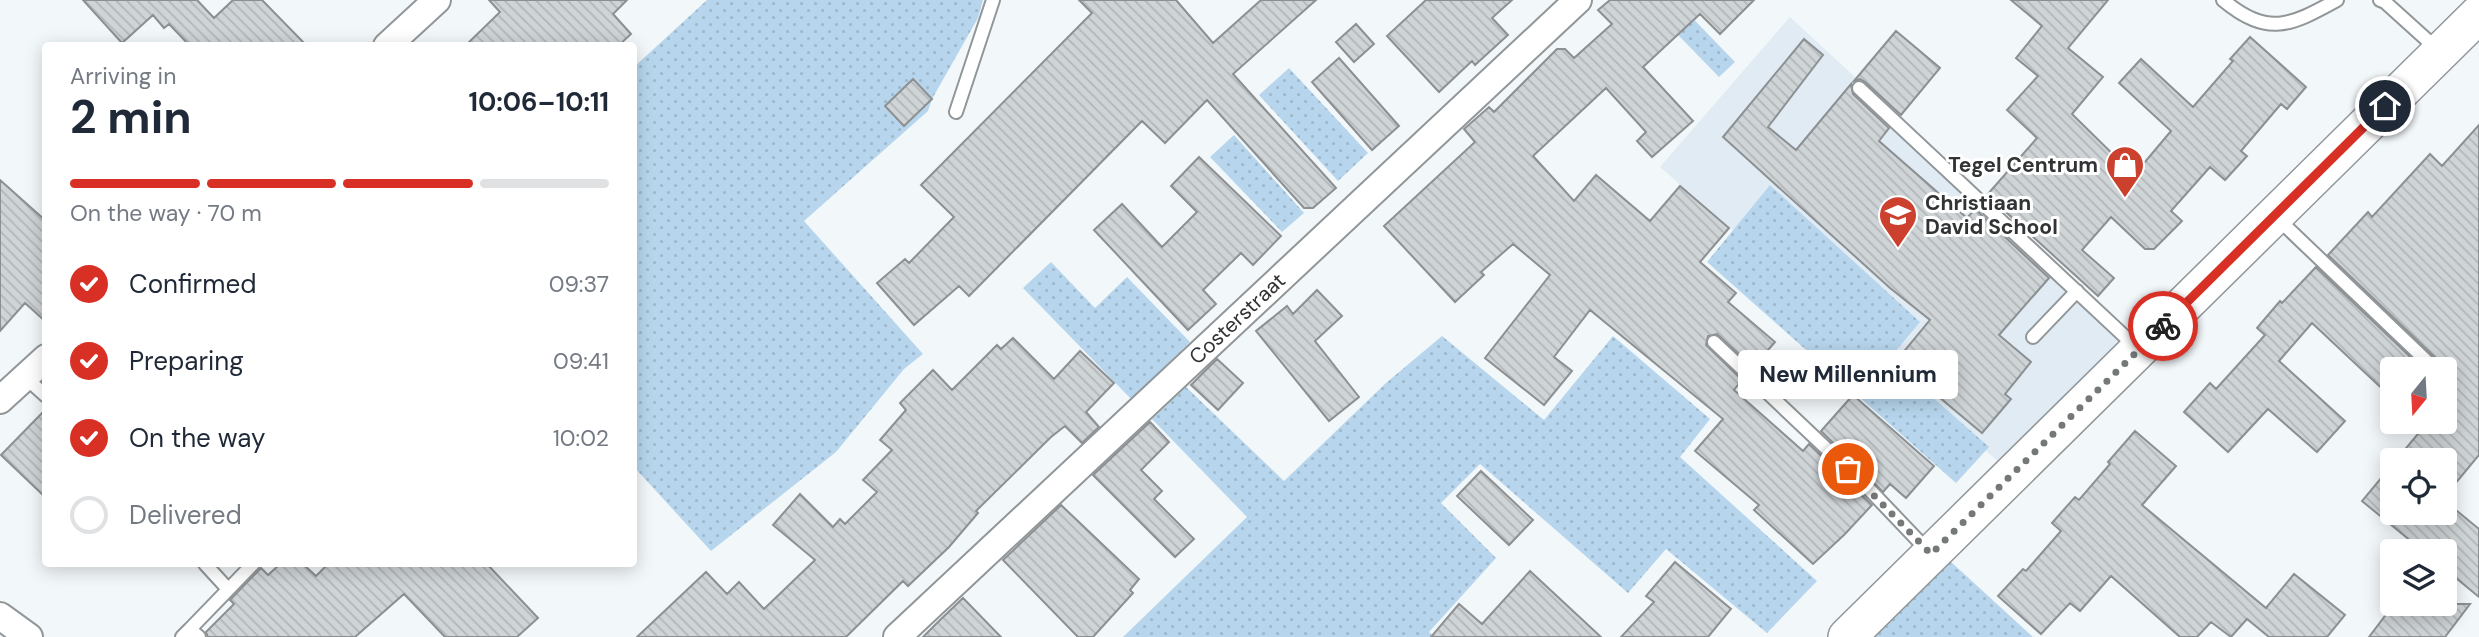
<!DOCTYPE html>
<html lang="en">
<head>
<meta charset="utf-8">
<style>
	:root { --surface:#fff; --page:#f2f2f3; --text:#1f2937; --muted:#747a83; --line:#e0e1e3; --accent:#d93025 }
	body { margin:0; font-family:"DM Sans",sans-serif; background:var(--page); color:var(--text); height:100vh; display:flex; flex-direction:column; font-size:26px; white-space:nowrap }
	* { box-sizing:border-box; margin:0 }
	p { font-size:23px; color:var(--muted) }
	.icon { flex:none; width:38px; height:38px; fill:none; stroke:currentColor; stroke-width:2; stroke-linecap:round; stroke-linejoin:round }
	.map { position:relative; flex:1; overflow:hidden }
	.side { position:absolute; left:42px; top:42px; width:595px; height:525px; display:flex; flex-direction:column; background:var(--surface); border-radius:7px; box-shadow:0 4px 18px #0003 }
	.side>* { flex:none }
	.needle { width:46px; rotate:198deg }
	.controls { position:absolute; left:2380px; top:357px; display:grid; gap:14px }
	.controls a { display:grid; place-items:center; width:77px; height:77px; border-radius:7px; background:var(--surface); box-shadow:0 4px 18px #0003; font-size:35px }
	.pin { position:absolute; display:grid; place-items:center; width:60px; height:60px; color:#fff; margin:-30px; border:4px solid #fff; border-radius:50%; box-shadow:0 2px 7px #0007 }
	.courier { position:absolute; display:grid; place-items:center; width:70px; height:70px; margin:-35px; border:5px solid #d93025; border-radius:50%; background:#fff; color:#222; box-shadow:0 2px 9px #0007 }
	.bubble { position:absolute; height:49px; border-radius:7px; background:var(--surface); box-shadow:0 4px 18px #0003; font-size:23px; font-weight:700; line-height:49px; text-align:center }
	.overview em { font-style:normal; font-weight:700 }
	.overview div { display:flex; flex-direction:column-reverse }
	.overview { display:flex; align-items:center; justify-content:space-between; height:119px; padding:0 28px }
	h1 { font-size:46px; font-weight:700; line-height:52px }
	.bar { display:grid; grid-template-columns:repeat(4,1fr); gap:10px 7px; align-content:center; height:84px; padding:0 28px }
	.bar i { height:9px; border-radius:5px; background:var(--line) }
	.bar .selected { background:var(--accent) }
	.bar p { grid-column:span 4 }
	ol { padding:0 28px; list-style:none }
	li { display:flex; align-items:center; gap:21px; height:77px }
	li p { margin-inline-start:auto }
	li .icon { padding:7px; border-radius:50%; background:var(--accent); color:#fff; stroke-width:4 }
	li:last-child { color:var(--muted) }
	li i { width:38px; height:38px; border:4px solid var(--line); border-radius:50% }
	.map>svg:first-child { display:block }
	.built { fill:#e0ebf4 }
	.grass { fill:url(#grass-dots) }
	.building { fill:url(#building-back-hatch); stroke:#8c9093; stroke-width:2 }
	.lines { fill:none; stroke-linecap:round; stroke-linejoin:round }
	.lane-casing { stroke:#919699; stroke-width:16 }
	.street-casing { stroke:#919699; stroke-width:30 }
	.secondary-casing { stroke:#919699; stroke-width:40 }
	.lane { stroke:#fff; stroke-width:12 }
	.street { stroke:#fff; stroke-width:26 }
	.secondary { stroke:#fff; stroke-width:37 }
	.done { stroke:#757879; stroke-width:7; stroke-dasharray:0 12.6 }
	.route { stroke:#d93025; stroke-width:9 }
	.labels { text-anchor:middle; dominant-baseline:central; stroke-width:6; stroke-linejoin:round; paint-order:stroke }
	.poi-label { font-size:21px; font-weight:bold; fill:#313334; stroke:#fff; text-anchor:end }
	.street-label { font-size:21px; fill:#313334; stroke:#fff }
</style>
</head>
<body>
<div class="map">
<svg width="2479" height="637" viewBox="0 0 2479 637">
	<defs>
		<pattern id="grass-dots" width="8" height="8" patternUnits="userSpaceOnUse" patternTransform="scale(1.75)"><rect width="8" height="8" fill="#b7d6ed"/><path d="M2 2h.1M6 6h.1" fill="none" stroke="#9eb8cc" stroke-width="1.8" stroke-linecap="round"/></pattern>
		<pattern id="building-back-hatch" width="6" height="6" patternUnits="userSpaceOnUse" patternTransform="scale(1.75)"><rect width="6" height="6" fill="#cfd4d7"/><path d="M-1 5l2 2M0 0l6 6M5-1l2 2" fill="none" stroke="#b2b6b9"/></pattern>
	</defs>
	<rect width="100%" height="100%" fill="#f2f7fa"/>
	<path class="built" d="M1790,17L2131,332L2000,463L1660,167Z"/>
	<path class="grass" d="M707,0H983L978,18L932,99L928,111L804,221L923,354L904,369L836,452L711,551L634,467V248L636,245L634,242V67Z
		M1644,0H1675L1735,62L1719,77Z
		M1289,68L1368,153L1338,181L1259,95Z
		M1234,135L1304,213L1282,232L1210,157Z
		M1770,185L1920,322L1889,359L1989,447L1956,483L1707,262Z
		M1051,262L1095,308L1127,277L1190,342L1131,399L1023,288Z
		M1442,336L1544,420L1613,336L1710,419L1680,457L1817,581L1767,633L1666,549L1628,593L1480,464L1441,503L1496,558L1429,632L1434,637H1123L1247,517L1152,419L1186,387L1284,481L1386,383Z
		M1950,561L2033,637H1874Z"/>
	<path class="building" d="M83,0H197L214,18L233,0H262L307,46H190L169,24L164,28L153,15L122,43Z
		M489,0H627L613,14L631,34L618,46H465L500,12Z
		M1079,0H1176L1213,43L1261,0H1316L1233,74L1336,188L1313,208H1304L1207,100L1165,143L1142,121L969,296L959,286L914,325L877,283L905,259L909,263L954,217L921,185L1092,13Z
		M1426,0H1512L1492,18L1508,35L1475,65L1472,61L1439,92L1387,36Z
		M1610,0H1754L1720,34L1700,14L1643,67L1693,121L1652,157L1637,141L1646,132L1606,88L1533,156L1574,201L1596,175L1650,221L1680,186L1729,228L1700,262L1736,293L1728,302L1775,342L1753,367L1717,334L1708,336L1706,345L1742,380L1734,390L1803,451L1809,444L1872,505L1845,534L1813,564L1754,510L1759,505L1695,451L1723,419L1590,310L1554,357L1572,371L1544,405L1485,358L1550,275L1513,244L1481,272L1484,275L1455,302L1384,226L1475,142L1464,129L1489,107L1494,112L1557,49H1565L1574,58L1612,24L1598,10Z
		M2011,0H2108L2068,48L2103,77L2072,114L2134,175L2171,131L2119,83L2141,59L2193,107L2233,61L2230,59L2250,37L2306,87L2287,109L2281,104L2241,151L2247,156L2225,180L2210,167L2171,211L2182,221L2154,249H2145L2111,217L2082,250L2114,278L2098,296L1987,195L2037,138L2007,110L2038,76L2016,58L2042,26Z
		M1356,24L1374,44L1354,62L1336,42Z
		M1896,31L1940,68L1901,115L1865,82L1860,79L1854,81Z
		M1804,39L1823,55L1768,127L1796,150L1851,84L1853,94L1889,128L1879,141L1967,218L1975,209L2049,278L1999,335L2031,362L2005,394L2011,399L1982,433L1896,361L1930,320L1890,288L1723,137Z
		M1339,58L1399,126L1372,150L1312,82Z
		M913,79L932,99L904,126L885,106Z
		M2479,125V455L2445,496V460H2396L2428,422H2445V388L2454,386L2455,377L2451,371L2444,369L2441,363L2328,255L2368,212L2372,217L2430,154L2442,166Z
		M1199,157L1281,236L1253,265L1241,253L1203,290L1216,304L1188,330L1094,230L1122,204L1162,247L1197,212L1171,186Z
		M0,180L46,221V322L25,303L0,331Z
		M2316,267L2423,369H2392V398L2312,323L2279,361L2345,421L2317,452L2268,409L2228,452L2184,412L2210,383L2216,389L2265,335L2257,328L2280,301L2282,303Z
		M1317,290L1342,316L1315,341L1359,397L1329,421L1256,331L1287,306L1293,314Z
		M1013,338L1054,379L1080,351L1114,383L1086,412L1099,427L1082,443L1065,426L1051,437L976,511L978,513L949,547L908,586L903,581L846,637H637L706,572L727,594L739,582L764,609L815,560L773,525L800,494L833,527L840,519L845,524L877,492L863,480L892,450L880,440L906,410L900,403L933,370L952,390L997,345L1001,349Z
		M1217,359L1243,383L1218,410L1191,385Z
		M1853,395L1934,466L1906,498L1890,484L1883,492L1821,431Z
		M46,409V498L1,455Z
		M1150,422L1169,442L1141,470L1162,491L1154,499L1194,539L1175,557L1093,475Z
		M2135,431L2176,466L2142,505L2266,608L2294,574L2345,615L2327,637H2269L2247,619L2231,637L2211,622L2197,637H2180L2111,576L2080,611L2070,603L2041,634L1998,596L2023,569L2026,571L2061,531L2052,523L2075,497L2079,500L2110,464L2108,462Z
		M2392,465V513H2445V501L2479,529V597L2445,569V551H2423L2362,501Z
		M1481,471L1533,520L1509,545L1457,496Z
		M1061,505L1139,579L1130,590L1133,593L1093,637H1078L1003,560Z
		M1675,562L1731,609L1708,637H1621L1654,602L1646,596Z
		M280,564H303L316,576L328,564H487L538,618L517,637H445L404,594L355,637H208L206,632L234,604L230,600L261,568L268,575Z
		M1530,571L1601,637H1431L1459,604L1482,624Z
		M963,598L1001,637H923L938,622Z
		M2394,604H2470L2445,637H2369Z"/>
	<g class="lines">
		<defs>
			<path id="lane" d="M2223,0C2268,37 2290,26 2337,0
				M2380,0L2385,2L2437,49
				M1859,88L2136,347
				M956,112L993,0
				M2276,217L2435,369
				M2033,337L2077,291
				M1714,342L1867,487L1928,551
				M25,377L46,396
				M2445,378L2447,380
				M205,564L227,588
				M190,629L253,564
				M182,637L190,629L199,637"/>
			<g id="street">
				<path d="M387,46L437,0"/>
				<path d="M0,400L46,358"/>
				<path d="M0,616L29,637"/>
				<path id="s1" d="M897,637L1578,0"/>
			</g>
			<path id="secondary" d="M1847,637L2479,14"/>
		</defs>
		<use href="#lane" class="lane-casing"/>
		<use href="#street" class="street-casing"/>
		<use href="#secondary" class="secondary-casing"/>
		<use href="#lane" class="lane"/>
		<use href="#street" class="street"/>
		<use href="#secondary" class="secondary"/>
	</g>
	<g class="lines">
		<path class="done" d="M1848,469L1931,554L2163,326"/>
		<path class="route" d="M2163,326L2385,106"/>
	</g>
	<defs>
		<symbol id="shop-pin" viewBox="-11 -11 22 30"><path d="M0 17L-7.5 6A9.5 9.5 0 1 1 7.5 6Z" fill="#cc402e" stroke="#fff"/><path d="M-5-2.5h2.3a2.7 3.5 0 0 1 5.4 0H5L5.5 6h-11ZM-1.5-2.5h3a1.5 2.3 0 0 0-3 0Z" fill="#fff"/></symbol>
		<symbol id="school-pin" viewBox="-11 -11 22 30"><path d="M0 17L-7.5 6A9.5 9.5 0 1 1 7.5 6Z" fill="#cc402e" stroke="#fff"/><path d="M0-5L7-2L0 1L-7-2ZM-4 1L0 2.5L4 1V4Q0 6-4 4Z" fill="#fff"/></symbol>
	</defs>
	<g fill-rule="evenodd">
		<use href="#shop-pin" x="2103" y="143" width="44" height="60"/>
		<use href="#school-pin" x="1876" y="193" width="44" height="60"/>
	</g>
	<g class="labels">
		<g class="poi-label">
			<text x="2098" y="165">Tegel Centrum</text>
			<text x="1925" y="203" text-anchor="start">Christiaan<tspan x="1925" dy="24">David School</tspan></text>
		</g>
		<g class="street-label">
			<text stroke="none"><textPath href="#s1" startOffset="466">Costerstraat</textPath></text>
		</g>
	</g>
</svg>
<div class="controls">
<a><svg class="needle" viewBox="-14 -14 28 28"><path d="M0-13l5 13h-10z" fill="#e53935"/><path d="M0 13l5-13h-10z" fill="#747a83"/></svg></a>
<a><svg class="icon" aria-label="locate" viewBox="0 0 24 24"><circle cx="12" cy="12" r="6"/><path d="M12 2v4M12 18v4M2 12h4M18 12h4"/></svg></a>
<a><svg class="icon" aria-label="layers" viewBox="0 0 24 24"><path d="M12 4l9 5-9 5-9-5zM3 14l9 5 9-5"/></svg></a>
</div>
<div class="pin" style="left:1848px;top:469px;background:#ea580c"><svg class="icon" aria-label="bag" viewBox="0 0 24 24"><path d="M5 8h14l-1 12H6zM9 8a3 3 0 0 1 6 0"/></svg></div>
<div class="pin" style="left:2385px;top:106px;background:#1f2937"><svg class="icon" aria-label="home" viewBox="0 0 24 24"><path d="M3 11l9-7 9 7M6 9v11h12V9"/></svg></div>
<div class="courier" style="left:2163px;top:326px"><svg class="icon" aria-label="bike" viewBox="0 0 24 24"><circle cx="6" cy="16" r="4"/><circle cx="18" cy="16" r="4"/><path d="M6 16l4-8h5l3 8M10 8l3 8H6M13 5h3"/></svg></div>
<div class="bubble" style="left:1738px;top:350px;width:220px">New Millennium</div>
<section class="side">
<div class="overview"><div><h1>2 min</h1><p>Arriving in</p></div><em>10:06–10:11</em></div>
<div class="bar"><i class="selected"></i><i class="selected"></i><i class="selected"></i><i></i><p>On the way · 70 m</p></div>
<ol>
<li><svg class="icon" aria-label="check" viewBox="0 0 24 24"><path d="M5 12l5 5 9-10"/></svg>Confirmed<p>09:37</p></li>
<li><svg class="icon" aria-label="check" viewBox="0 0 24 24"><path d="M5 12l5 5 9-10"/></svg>Preparing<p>09:41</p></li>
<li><svg class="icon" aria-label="check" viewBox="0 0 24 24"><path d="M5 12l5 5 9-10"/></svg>On the way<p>10:02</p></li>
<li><i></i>Delivered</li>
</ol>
</section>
</div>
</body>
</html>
